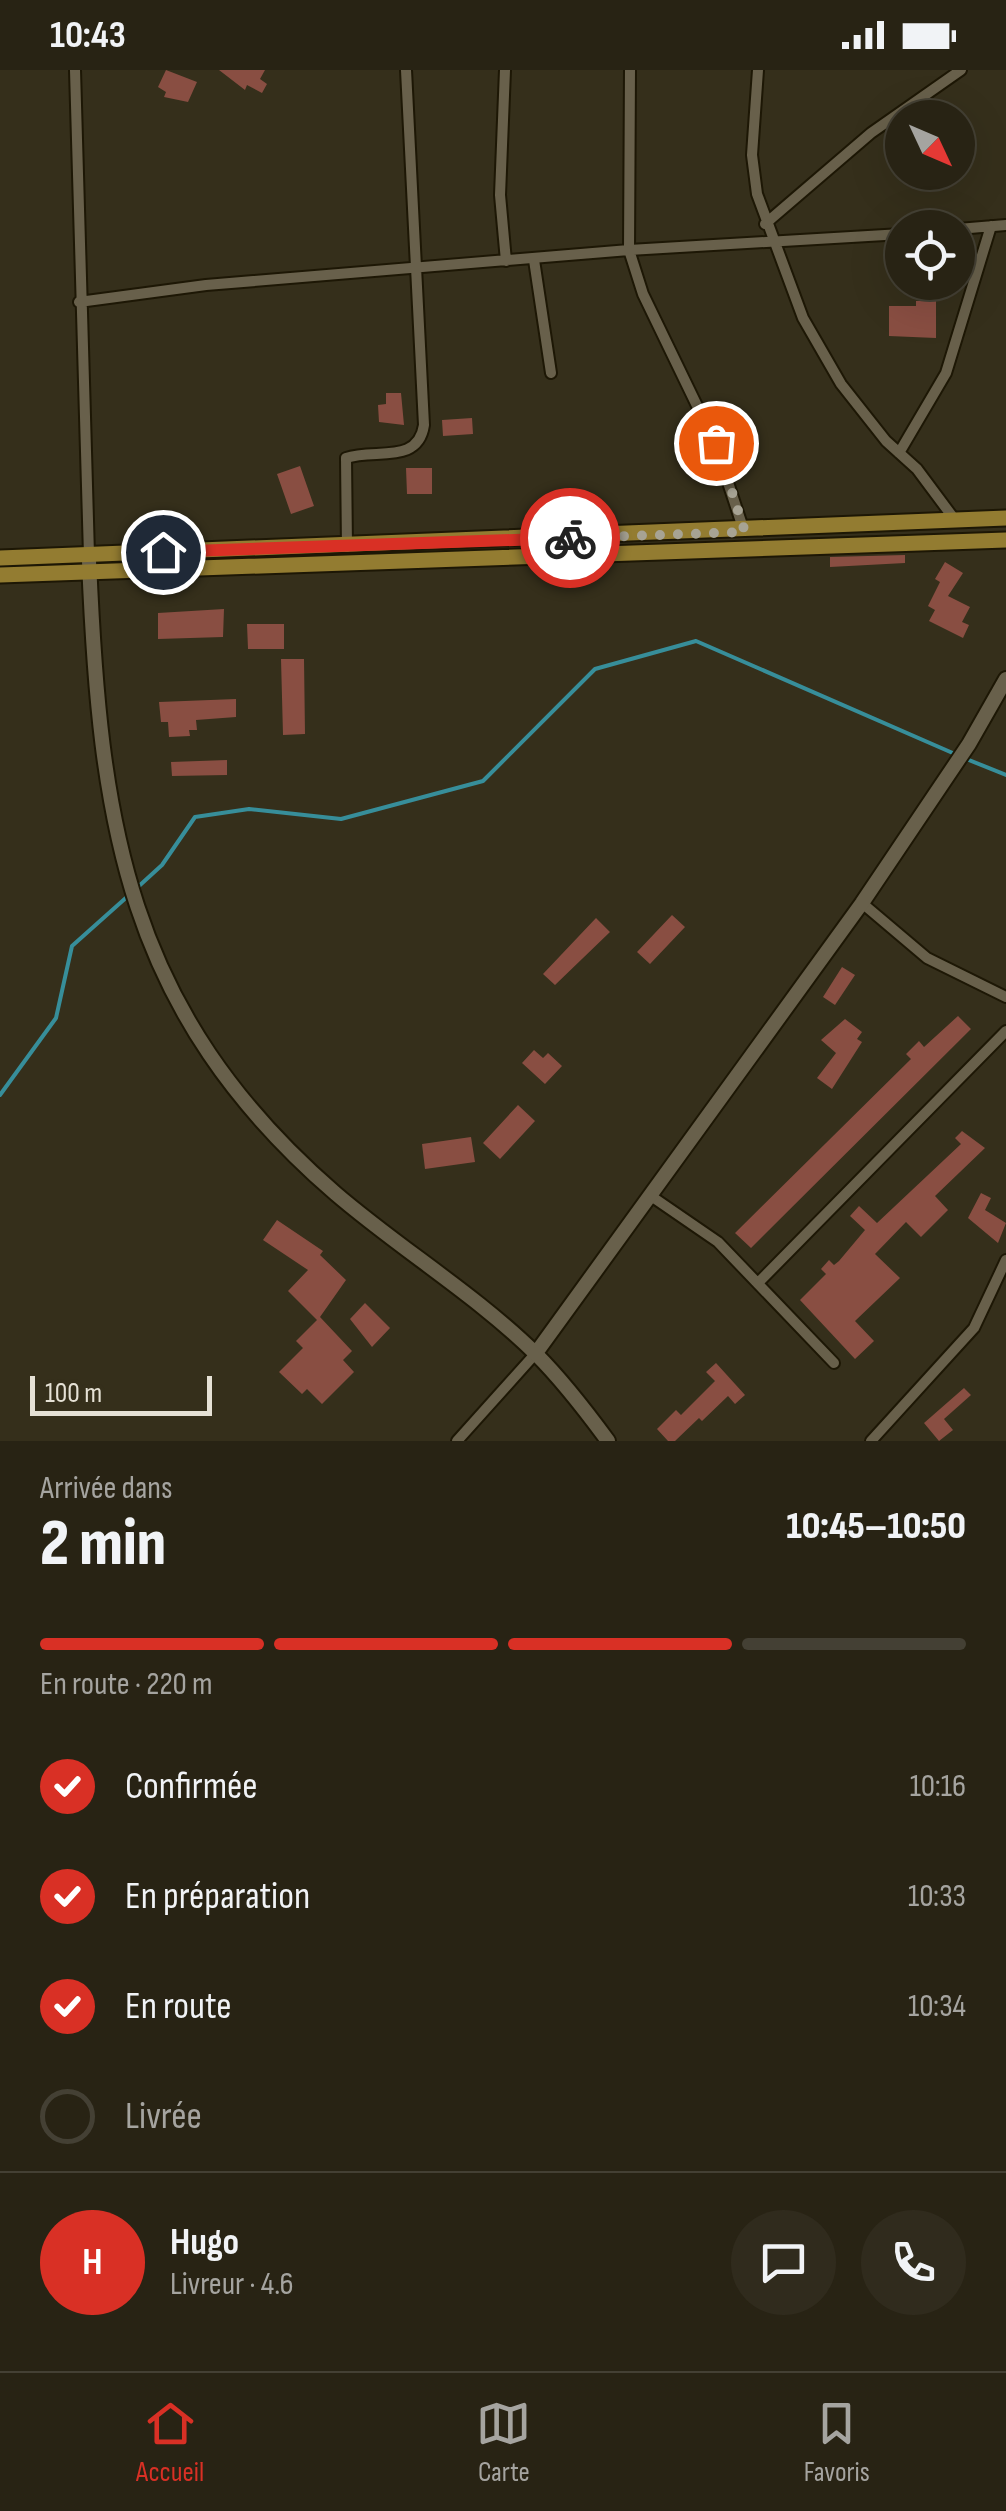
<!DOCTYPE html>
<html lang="fr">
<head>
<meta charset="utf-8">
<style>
	:root { --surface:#282314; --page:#302b1d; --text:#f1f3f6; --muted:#a5a4a0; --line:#444034; --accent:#d93025 }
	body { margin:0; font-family:"Sofia Sans Condensed",sans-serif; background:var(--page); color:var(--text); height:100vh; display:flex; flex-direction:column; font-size:38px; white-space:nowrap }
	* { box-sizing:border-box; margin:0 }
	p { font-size:32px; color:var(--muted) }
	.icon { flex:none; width:55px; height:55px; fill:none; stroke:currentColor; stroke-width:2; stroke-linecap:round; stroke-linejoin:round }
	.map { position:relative; height:1371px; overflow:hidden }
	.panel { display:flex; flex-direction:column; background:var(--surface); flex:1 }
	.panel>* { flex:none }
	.needle { width:65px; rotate:134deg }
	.controls { position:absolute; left:885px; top:30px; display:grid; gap:20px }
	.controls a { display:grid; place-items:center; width:90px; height:90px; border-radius:50%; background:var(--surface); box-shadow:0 10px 40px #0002,0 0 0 2px var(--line); font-size:50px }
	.scale { position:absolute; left:30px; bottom:25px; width:182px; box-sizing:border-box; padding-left:10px; border:5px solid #e5e1d5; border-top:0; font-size:28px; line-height:35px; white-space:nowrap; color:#e5e1d5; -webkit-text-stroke:8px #352f1b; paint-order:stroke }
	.pin { position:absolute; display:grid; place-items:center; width:85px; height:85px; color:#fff; margin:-42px; border:5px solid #fff; border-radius:50%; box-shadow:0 2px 10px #0007 }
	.courier { position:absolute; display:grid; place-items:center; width:100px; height:100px; margin:-50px; border:8px solid #d93025; border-radius:50%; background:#fff; color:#222; box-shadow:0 2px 12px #0007 }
	.head em { font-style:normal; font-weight:800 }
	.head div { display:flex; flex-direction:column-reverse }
	.head { display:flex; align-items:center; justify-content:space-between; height:170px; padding:0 40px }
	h1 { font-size:65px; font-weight:800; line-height:75px }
	.bar { display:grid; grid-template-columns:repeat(4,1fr); gap:15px 10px; align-content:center; height:120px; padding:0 40px }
	.bar i { height:12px; border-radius:8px; background:var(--line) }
	.bar .selected { background:var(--accent) }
	.bar p { grid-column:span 4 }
	.line { display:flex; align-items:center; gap:25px; padding:0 40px; border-top:2px solid var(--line) }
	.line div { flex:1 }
	.round { display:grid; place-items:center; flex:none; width:105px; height:105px; border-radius:52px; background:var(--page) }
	ol { padding:0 40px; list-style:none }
	li { display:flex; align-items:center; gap:30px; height:110px }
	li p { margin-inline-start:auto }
	li .icon { padding:10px; border-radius:50%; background:var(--accent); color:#fff; stroke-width:4 }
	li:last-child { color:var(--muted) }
	li i { width:55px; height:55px; border:5px solid var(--line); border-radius:50% }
	.status { display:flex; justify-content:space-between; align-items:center; height:70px; padding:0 50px; background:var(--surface); direction:ltr }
	.status svg { height:28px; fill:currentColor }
	.tabs { display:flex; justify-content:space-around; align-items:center; height:140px; border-top:2px solid var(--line); background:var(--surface); font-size:28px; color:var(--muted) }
	.tabs a { display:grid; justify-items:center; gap:5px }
	.tabs .selected { color:var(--accent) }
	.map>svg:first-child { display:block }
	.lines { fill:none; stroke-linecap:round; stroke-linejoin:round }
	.stream { stroke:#378e9a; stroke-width:4 }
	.building { fill:#894e42 }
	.street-casing { stroke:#1d1705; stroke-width:14 }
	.secondary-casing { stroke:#1d1705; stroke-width:18 }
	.primary-casing { stroke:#1d1705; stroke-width:19 }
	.street { stroke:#68604b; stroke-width:10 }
	.secondary { stroke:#68604b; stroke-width:14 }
	.primary { stroke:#937c31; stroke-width:15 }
	.done { stroke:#a7a394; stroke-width:10; stroke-dasharray:0 18 }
	.route { stroke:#d93025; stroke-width:12 }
</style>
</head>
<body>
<div class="status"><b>10:43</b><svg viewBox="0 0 49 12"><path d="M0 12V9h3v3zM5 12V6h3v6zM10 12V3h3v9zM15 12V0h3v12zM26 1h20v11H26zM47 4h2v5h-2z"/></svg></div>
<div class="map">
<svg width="1006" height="1371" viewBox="0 0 1006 1371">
	<rect width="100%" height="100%" fill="#352f1b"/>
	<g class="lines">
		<path class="stream" d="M964,688L1006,705
			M139,816L162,795L195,747L249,739L341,749L483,711L595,599L696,571L955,684
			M0,1025L56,948L72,876L128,826"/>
	</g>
	<path class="building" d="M166,0L197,12L188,32L164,27L166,22L158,17Z
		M219,0H265L260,9L267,14L262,23L247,15L245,20Z
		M916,231H936V268L889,266V236H916Z
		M386,323H401L404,355L379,352L378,335L386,334Z
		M472,348L473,364L443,366L442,350Z
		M300,396L314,436L291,444L277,404Z
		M406,398H432V424H407Z
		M905,485V493L830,497V487Z
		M945,492L963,503L948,526L970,537L962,552L969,555L963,568L929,551L935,540L928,536L940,512L935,509Z
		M224,539L223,567L158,569V543Z
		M247,554H284V579H248Z
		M281,589H304L305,664L283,665Z
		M236,629V647L196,650L197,660H189L190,666L169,667L168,652H161L159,632Z
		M227,690V705L172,706L171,692Z
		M672,845L685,857L650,894L637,882Z
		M596,848L610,862L555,915L543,904Z
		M842,897L855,905L835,935L823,927Z
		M958,946L971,959L751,1178L735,1163L911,989L906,984L919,971L924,977Z
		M845,949L862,962L857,969L862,972L832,1019L817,1008L836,983L821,970Z
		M534,980L543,988L548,983L562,996L545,1014L522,993Z
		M518,1035L535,1051L500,1089L483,1073Z
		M962,1061L985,1078L935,1126L948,1140L921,1167L906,1152L875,1184L900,1208L855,1251L874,1271L855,1289L800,1230L826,1204L821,1199L829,1190L834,1195L839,1191L865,1160L850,1146L859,1136L877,1153L961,1074L955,1068Z
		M471,1067L475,1092L425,1099L422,1074Z
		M981,1123L991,1128L985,1140L1006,1153L998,1173L968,1148Z
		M277,1150L323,1181L320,1185L346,1210L320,1247L352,1281L343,1290L354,1302L322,1334L307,1319L302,1324L279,1302L303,1278L296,1271L317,1250L288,1221L308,1200L263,1170Z
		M365,1233L390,1258L372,1277L350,1249Z
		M716,1293L745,1325L735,1334L728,1326L702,1351L699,1348L675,1371H668L657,1359L676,1340L681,1345L715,1311L706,1302Z
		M964,1318L971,1325L944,1349L953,1360L939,1371L924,1353Z"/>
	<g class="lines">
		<defs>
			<path id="street" d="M75,0L89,485
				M505,0L500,125L506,191
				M630,0L629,180L643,224L715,373L744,461
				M758,0L752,85L757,124L803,248L841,314L886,371L917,399L955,450
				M765,154L871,63L961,0
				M958,159L1006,155
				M534,190L551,303
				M79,232L206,215L629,180L902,164
				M899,383L946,303L991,156
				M347,477L346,388C375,378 418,395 424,355L406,0
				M862,833L927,888L1006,927
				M651,1126L718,1172L834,1293
				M758,1213L1006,961
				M457,1371L536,1283
				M871,1371L974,1258L1006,1190"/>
			<path id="secondary" d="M89,491C100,752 125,941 335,1123C400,1179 475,1224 536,1284C562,1310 586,1341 608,1371
				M536,1283L862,833L969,674L1006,609"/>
			<path id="primary" d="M0,488L1006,448
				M0,505L1006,470"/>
		</defs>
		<use href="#street" class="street-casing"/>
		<use href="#secondary" class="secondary-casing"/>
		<use href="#primary" class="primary-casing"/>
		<use href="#street" class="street"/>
		<use href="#secondary" class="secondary"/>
		<use href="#primary" class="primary"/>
	</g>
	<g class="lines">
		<path class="done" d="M570,468L745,462L716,373"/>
		<path class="route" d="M163,482L570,468"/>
	</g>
</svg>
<div class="controls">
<a><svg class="needle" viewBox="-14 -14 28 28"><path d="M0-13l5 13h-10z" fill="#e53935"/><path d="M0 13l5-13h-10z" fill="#a5a4a0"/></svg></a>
<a><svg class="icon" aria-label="locate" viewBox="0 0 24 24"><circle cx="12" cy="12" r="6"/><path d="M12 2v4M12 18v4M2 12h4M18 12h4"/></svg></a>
</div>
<div class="scale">100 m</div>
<div class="pin" style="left:716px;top:373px;background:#ea580c"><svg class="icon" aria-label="bag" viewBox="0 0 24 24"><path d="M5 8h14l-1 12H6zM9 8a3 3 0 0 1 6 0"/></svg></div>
<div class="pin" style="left:163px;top:482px;background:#1f2937"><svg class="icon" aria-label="home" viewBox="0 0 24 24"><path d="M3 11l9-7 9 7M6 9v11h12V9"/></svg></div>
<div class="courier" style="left:570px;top:468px"><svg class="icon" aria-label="bike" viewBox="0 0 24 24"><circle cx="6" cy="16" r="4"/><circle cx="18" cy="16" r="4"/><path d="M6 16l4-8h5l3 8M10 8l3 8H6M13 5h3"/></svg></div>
</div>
<section class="panel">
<div class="head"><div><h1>2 min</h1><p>Arrivée dans</p></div><em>10:45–10:50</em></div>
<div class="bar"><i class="selected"></i><i class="selected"></i><i class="selected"></i><i></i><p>En route · 220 m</p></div>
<ol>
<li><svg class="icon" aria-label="check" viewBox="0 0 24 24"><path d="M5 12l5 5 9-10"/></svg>Confirmée<p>10:16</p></li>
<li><svg class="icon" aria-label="check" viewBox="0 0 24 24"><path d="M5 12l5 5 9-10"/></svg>En préparation<p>10:33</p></li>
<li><svg class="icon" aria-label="check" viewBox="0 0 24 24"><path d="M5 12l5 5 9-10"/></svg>En route<p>10:34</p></li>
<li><i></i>Livrée</li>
</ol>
<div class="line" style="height:180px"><b class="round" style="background:var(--accent);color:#fff">H</b><div><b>Hugo</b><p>Livreur · 4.6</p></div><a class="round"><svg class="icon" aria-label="chat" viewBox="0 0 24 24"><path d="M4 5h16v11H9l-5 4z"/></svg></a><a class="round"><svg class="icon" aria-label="phone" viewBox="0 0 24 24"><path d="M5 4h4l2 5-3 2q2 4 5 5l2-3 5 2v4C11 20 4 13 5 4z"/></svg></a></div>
</section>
<nav class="tabs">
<a class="selected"><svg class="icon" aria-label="home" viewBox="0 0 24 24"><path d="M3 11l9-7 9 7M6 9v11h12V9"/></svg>Accueil</a>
<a><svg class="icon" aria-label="map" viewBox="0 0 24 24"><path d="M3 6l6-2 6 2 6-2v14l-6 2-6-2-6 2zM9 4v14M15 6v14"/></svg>Carte</a>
<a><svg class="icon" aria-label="saved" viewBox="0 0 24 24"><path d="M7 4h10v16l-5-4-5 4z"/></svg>Favoris</a>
</nav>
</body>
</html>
